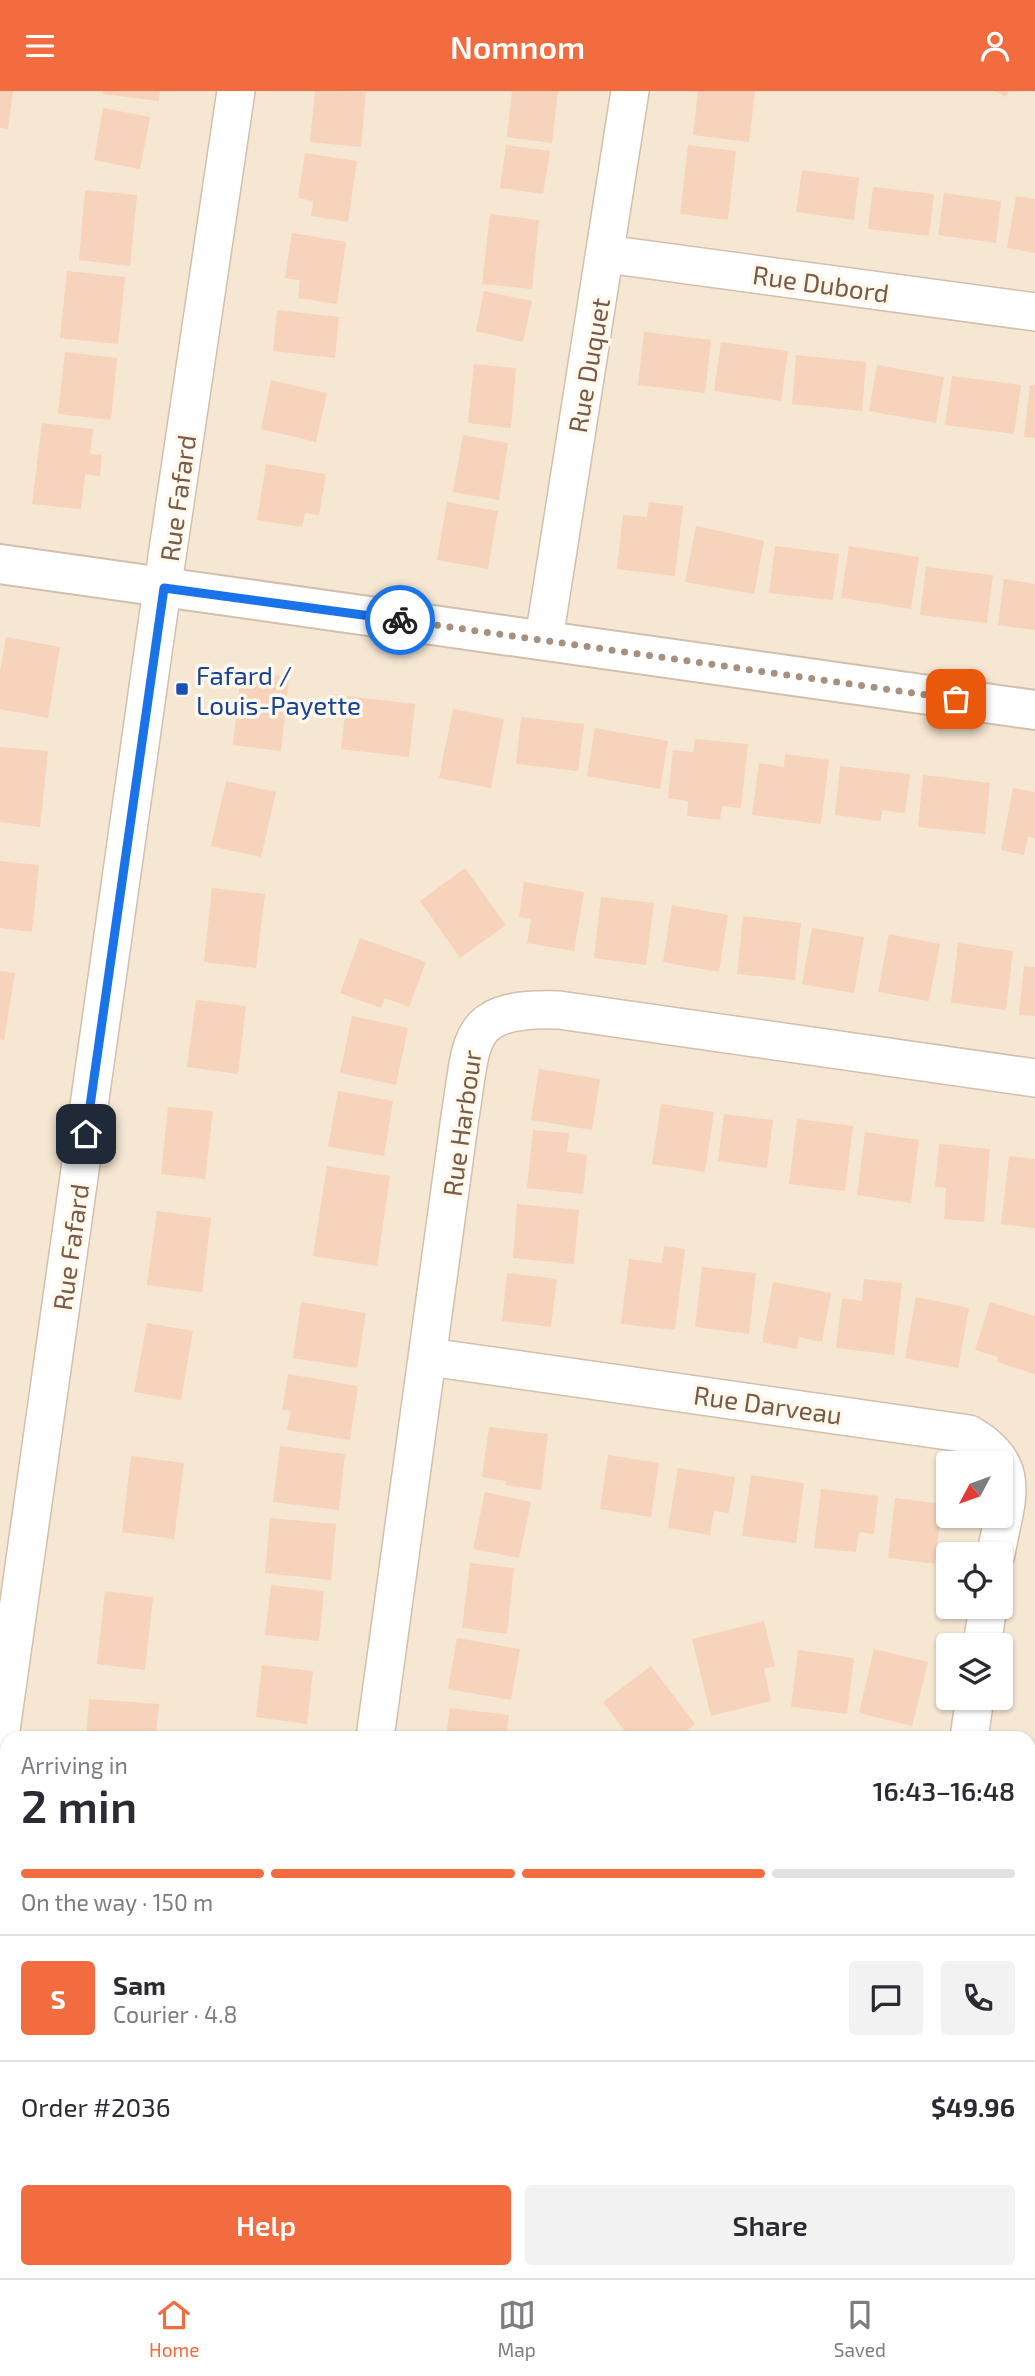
<!DOCTYPE html>
<html lang="en">
<head>
<meta charset="utf-8">
<style>
	:root { --surface:#fff; --page:#f2f2f3; --text:#2b2b33; --muted:#7c7c81; --line:#e1e1e2; --accent:#f26c40 }
	body { margin:0; font-family:"Exo 2",sans-serif; background:var(--page); color:var(--text); height:100vh; display:flex; flex-direction:column; font-size:26px; white-space:nowrap }
	* { box-sizing:border-box; margin:0 }
	p { font-size:23px; color:var(--muted) }
	.icon { flex:none; width:38px; height:38px; fill:none; stroke:currentColor; stroke-width:2; stroke-linecap:round; stroke-linejoin:round }
	.map { position:relative; flex:1; overflow:hidden }
	.drawer { position:absolute; left:0px; top:1640px; width:1036px; height:548px; display:flex; flex-direction:column; background:var(--surface); border-radius:21px 21px 0 0; box-shadow:0 2px 5px #0004 }
	.drawer>* { flex:none }
	.needle { width:46px; rotate:229deg }
	.fabs { position:absolute; left:936px; top:1360px; display:grid; gap:14px }
	.fabs a { display:grid; place-items:center; width:77px; height:77px; border-radius:7px; background:var(--surface); box-shadow:0 2px 5px #0004; font-size:35px }
	.pin { position:absolute; display:grid; place-items:center; width:60px; height:60px; color:#fff; margin:-30px; border-radius:14px; box-shadow:0 4px 10px #0006 }
	.courier { position:absolute; display:grid; place-items:center; width:70px; height:70px; margin:-35px; border:5px solid #1a73e8; border-radius:50%; background:#fff; color:#222; box-shadow:0 2px 9px #0007 }
	.headline em { font-style:normal; font-weight:600 }
	.headline div { display:flex; flex-direction:column-reverse }
	.headline { display:flex; align-items:center; justify-content:space-between; height:119px; padding:0 21px }
	h1 { font-size:46px; font-weight:600; line-height:52px }
	.bar { display:grid; grid-template-columns:repeat(4,1fr); gap:10px 7px; align-content:center; height:84px; padding:0 21px }
	.bar i { height:9px; border-radius:5px; background:var(--line) }
	.bar .on { background:var(--accent) }
	.bar p { grid-column:span 4 }
	.line { display:flex; align-items:center; gap:18px; padding:0 21px; border-top:2px solid var(--line) }
	.line div { flex:1 }
	.round { display:grid; place-items:center; flex:none; width:74px; height:74px; border-radius:7px; background:var(--page) }
	.cta { display:flex; gap:14px; margin-top:auto; padding:14px 21px }
	.cta a { flex:1; height:80px; border-radius:7px; background:var(--accent); color:#fff; font-size:28px; font-weight:600; line-height:80px; text-align:center }
	.cta a+a { background:var(--page); color:var(--text) }
	header { display:flex; justify-content:space-between; align-items:center; height:91px; padding:0 21px; background:var(--accent); color:#fff; font-size:32px; font-weight:600 }
	.tabs { display:flex; justify-content:space-around; align-items:center; height:98px; border-top:2px solid var(--line); background:var(--surface); font-size:19px; color:var(--muted) }
	.tabs a { display:grid; justify-items:center; gap:4px }
	.tabs .on { color:var(--accent) }
	.map>svg:first-child { display:block }
	.residential { fill:#f6e7d3; fill-rule:evenodd }
	.building { fill:#f6d3ba }
	.lines { fill:none; stroke-linecap:round; stroke-linejoin:round }
	.minor-casing { stroke:#d4beac; stroke-width:40 }
	.tertiary-casing { stroke:#d4beac; stroke-width:42 }
	.minor { stroke:#fff; stroke-width:37 }
	.tertiary { stroke:#fff; stroke-width:38 }
	.done { stroke:#a8907e; stroke-width:7; stroke-dasharray:0 12.6 }
	.route { stroke:#1a73e8; stroke-width:9 }
	.transit-dot { fill:#1a4fb4; stroke:#fff8ed; stroke-width:2.5 }
	.labels { text-anchor:middle; dominant-baseline:central; stroke-width:7; stroke-linejoin:round; paint-order:stroke }
	.street-label { font-size:26px; fill:#7a5a47; stroke:#fff8ed }
	.transit-label { font-size:26px; fill:#164399; stroke:#fff8ed; text-anchor:start }
</style>
</head>
<body>
<header><svg class="icon" aria-label="menu" viewBox="0 0 24 24"><path d="M4 6h16M4 12h16M4 18h16"/></svg>Nomnom<svg class="icon" aria-label="person" viewBox="0 0 24 24"><circle cx="12" cy="8" r="4"/><path d="M4 21q1-7 8-7t8 7"/></svg></header>
<div class="map">
<svg width="1035" height="2187" viewBox="0 0 1035 2187">
	<rect width="100%" height="100%" fill="#fef5e5"/>
	<path class="residential" d="M0,0H1035V2187H0ZM948,1372H1001V1424H948ZM948,1463H1001V1516H948ZM948,1554H1001V1606H948ZM7,1647H1029V2180H7Z"/>
	<path class="building" d="M0,0H13L8,38L0,37Z
		M103,0H160L159,10L102,3Z
		M315,0L366,1L361,56L310,51Z
		M512,0H558L552,52L507,46Z
		M698,0H755L749,51L693,44Z
		M994,0H1009L1006,6Z
		M103,17L150,26L140,78L94,69Z
		M506,54L550,60L543,103L500,97Z
		M688,54L736,60L728,129L680,123Z
		M305,62L357,70L348,131L311,125L313,110L298,107Z
		M802,79L859,87L854,129L796,121Z
		M873,96L934,103L929,145L868,138Z
		M85,99L137,104L130,175L79,169Z
		M944,102L1001,110L996,152L938,144Z
		M1016,105L1035,108V162L1007,157Z
		M490,123L539,129L532,198L482,193Z
		M292,142L346,151L337,213L298,207L300,189L285,187Z
		M67,180L125,186L118,253L60,247Z
		M484,200L532,210L523,251L476,240Z
		M277,219L339,226L335,267L273,260Z
		M644,241L711,249L705,302L638,294Z
		M721,251L788,260L781,310L714,300Z
		M65,261L117,267L111,329L58,323Z
		M796,264L866,271L862,320L792,313Z
		M474,273L516,277L511,337L468,332Z
		M877,274L944,286L936,332L869,320Z
		M952,285L1021,294L1014,343L945,334Z
		M271,289L327,302L316,351L261,338Z
		M1030,294H1035V347L1024,346Z
		M42,332L93,338L90,363L102,364L100,385L85,383L81,418L32,413Z
		M463,344L508,352L499,409L453,401Z
		M266,373L326,383L319,424L305,422L302,436L257,429Z
		M447,411L498,420L488,478L437,469Z
		M649,411L683,415L675,485L617,478L623,424L647,426Z
		M696,435L764,450L754,503L685,491Z
		M775,455L839,463L833,509L769,502Z
		M849,455L919,466L911,518L841,507Z
		M926,476L993,484L987,532L920,524Z
		M1004,488L1035,493V539L998,534Z
		M6,546L60,556L48,627L0,618V581Z
		M241,581L289,586L281,660L233,654Z
		M347,605L415,613L409,666L341,658Z
		M453,618L504,628L491,697L439,687Z
		M521,626L584,633L578,680L516,673Z
		M595,637L668,650L660,698L587,685Z
		M695,648L748,653L741,717L722,715L720,729L687,725L688,710L668,707L673,659L693,661Z
		M0,656L48,660L40,736L0,731Z
		M785,663L829,669L821,733L752,724L759,672L784,676Z
		M840,675L910,683L905,722L882,719L881,730L835,724Z
		M923,684L990,692L985,743L918,736Z
		M226,690L276,701L261,766L211,755Z
		M1013,697L1035,701V747L1028,746L1024,764L1001,759Z
		M0,770L39,774L32,841L0,837Z
		M465,777L506,834L460,867L420,810Z
		M524,791L584,801L574,860L527,852L531,828L519,826Z
		M212,797L265,803L256,877L204,871Z
		M601,806L654,812L646,874L594,867Z
		M672,814L728,824L719,881L663,871Z
		M743,825L801,832L795,889L737,883Z
		M812,837L864,846L854,902L802,893Z
		M889,843L940,853L929,910L878,901Z
		M360,847L426,871L409,916L385,907L381,917L340,902Z
		M958,852L1013,860L1006,919L951,912Z
		M1024,875L1035,876V925L1019,924Z
		M0,880L15,882L4,949L0,948Z
		M196,909L246,915L238,983L187,976Z
		M352,925L408,937L396,994L340,982Z
		M539,978L600,988L592,1039L531,1029Z
		M338,1000L393,1010L384,1065L328,1056Z
		M661,1013L714,1021L705,1081L652,1073Z
		M168,1016L213,1020L205,1088L161,1083Z
		M724,1023L773,1029L767,1077L718,1070Z
		M797,1028L853,1035L845,1100L789,1093Z
		M533,1039L569,1042L567,1061L587,1064L583,1103L527,1097Z
		M865,1041L919,1049L911,1112L857,1104Z
		M939,1053L990,1058L984,1131L944,1128L946,1097L935,1096Z
		M1009,1065L1035,1068V1137L1001,1133Z
		M327,1075L390,1085L377,1175L313,1165Z
		M517,1113L579,1119L574,1173L513,1167Z
		M157,1120L211,1127L202,1201L147,1194Z
		M664,1155L685,1158L675,1239L621,1233L629,1168L662,1172Z
		M702,1176L756,1182L749,1243L695,1236Z
		M507,1182L557,1188L551,1236L502,1230Z
		M864,1188L902,1192L894,1264L836,1257L842,1207L862,1210Z
		M773,1191L831,1202L822,1251L799,1246L797,1258L762,1251Z
		M916,1206L969,1217L958,1277L905,1267Z
		M301,1211L366,1222L357,1277L293,1267Z
		M990,1211L1035,1225V1283L997,1271L998,1266L975,1259Z
		M147,1232L193,1240L181,1309L134,1301Z
		M288,1283L358,1295L350,1349L287,1339L291,1320L282,1319Z
		M489,1336L548,1343L541,1399L505,1394L506,1390L482,1386Z
		M280,1355L345,1363L339,1419L273,1411Z
		M608,1364L659,1372L651,1426L600,1418Z
		M131,1365L184,1372L174,1448L122,1441Z
		M678,1377L735,1386L729,1422L714,1420L710,1444L668,1437Z
		M751,1384L804,1392L796,1452L742,1445Z
		M821,1398L878,1405L874,1443L859,1441L856,1461L814,1457Z
		M485,1401L531,1411L519,1467L473,1458Z
		M895,1407L942,1413L935,1473L888,1467Z
		M270,1427L336,1433L331,1489L265,1482Z
		M470,1472L514,1477L507,1543L462,1537Z
		M271,1494L324,1500L319,1550L265,1544Z
		M105,1500L153,1506L145,1579L97,1573Z
		M764,1530L775,1575L764,1578L771,1610L711,1625L692,1548Z
		M457,1547L520,1558L511,1609L448,1598Z
		M874,1558L928,1571L912,1635L859,1622Z
		M798,1559L854,1567L847,1623L791,1616Z
		M262,1574L313,1580L307,1633L256,1626Z
		M651,1575L695,1633L677,1647H641L637,1642L630,1647L603,1611Z
		M89,1608L159,1613L156,1644L86,1647Z
		M450,1617L509,1624L506,1647H446Z
		M1034,1703H1035V1756L1029,1755V1724Z
		M1029,1776L1035,1777V1844L1029,1843Z
		M1029,1852L1035,1854V1909L1029,1908Z
		M1029,1925L1035,1926V1981L1029,1980Z
		M0,1962L7,1969V2016L0,2022Z
		M1029,1996H1035V2050H1029Z
		M1029,2071L1035,2072L1034,2127L1029,2126Z
		M7,2120V2180L46,2183L36,2187H0V2123Z
		M524,2180H546L545,2186Z
		M557,2180H616V2187L557,2184Z
		M634,2180H689L688,2187H633Z
		M703,2180H756L755,2187H702Z
		M773,2180H832L831,2187H772Z
		M957,2180H1006L1005,2187H955Z"/>
	<g class="lines">
		<defs>
			<path id="minor" d="M606,163L1035,221
				M544,548L630,0
				M429,1266L969,1343C1025,1375 1005,1410 996,1463
				M982,1554L988,1516
				M0,1646L156,540L236,0
				M375,1647L460,1026C473,947 464,916 559,919L1035,987
				M969,1647L975,1606
				M298,2187L299,2180
				M889,2187V2180"/>
			<path id="tertiary" d="M0,473L1035,619"/>
		</defs>
		<use href="#minor" class="minor-casing"/>
		<use href="#tertiary" class="tertiary-casing"/>
		<use href="#minor" class="minor"/>
		<use href="#tertiary" class="tertiary"/>
	</g>
	<g class="lines">
		<path class="done" d="M400,529L956,608"/>
		<path class="route" d="M86,1043L164,497L400,529"/>
	</g>
	<rect class="transit-dot" x="175" y="591" width="14" height="14" rx="3.5"/>
	<g class="labels">
		<g class="street-label">
			<text transform="translate(821 192) rotate(8)">Rue Dubord</text>
			<text transform="translate(588 274) rotate(-80)">Rue Duquet</text>
			<text transform="translate(177 407) rotate(-82)">Rue Fafard</text>
			<text transform="translate(461 1032) rotate(-82)">Rue Harbour</text>
			<text transform="translate(70 1156) rotate(-82)">Rue Fafard</text>
			<text transform="translate(768 1313) rotate(8)">Rue Darveau</text>
		</g>
		<g class="transit-label">
			<text x="196" y="583">Fafard /<tspan x="196" dy="30">Louis-Payette</tspan></text>
		</g>
	</g>
</svg>
<div class="fabs">
<a><svg class="needle" viewBox="-14 -14 28 28"><path d="M0-13l5 13h-10z" fill="#e53935"/><path d="M0 13l5-13h-10z" fill="#7c7c81"/></svg></a>
<a><svg class="icon" aria-label="locate" viewBox="0 0 24 24"><circle cx="12" cy="12" r="6"/><path d="M12 2v4M12 18v4M2 12h4M18 12h4"/></svg></a>
<a><svg class="icon" aria-label="layers" viewBox="0 0 24 24"><path d="M12 4l9 5-9 5-9-5zM3 14l9 5 9-5"/></svg></a>
</div>
<div class="pin" style="left:956px;top:608px;background:#ea580c"><svg class="icon" aria-label="bag" viewBox="0 0 24 24"><path d="M5 8h14l-1 12H6zM9 8a3 3 0 0 1 6 0"/></svg></div>
<div class="pin" style="left:86px;top:1043px;background:#1f2937"><svg class="icon" aria-label="home" viewBox="0 0 24 24"><path d="M3 11l9-7 9 7M6 9v11h12V9"/></svg></div>
<div class="courier" style="left:400px;top:529px"><svg class="icon" aria-label="bike" viewBox="0 0 24 24"><circle cx="6" cy="16" r="4"/><circle cx="18" cy="16" r="4"/><path d="M6 16l4-8h5l3 8M10 8l3 8H6M13 5h3"/></svg></div>
<section class="drawer">
<div class="headline"><div><h1>2 min</h1><p>Arriving in</p></div><em>16:43–16:48</em></div>
<div class="bar"><i class="on"></i><i class="on"></i><i class="on"></i><i></i><p>On the way · 150 m</p></div>
<div class="line" style="height:126px"><b class="round" style="background:var(--accent);color:#fff">S</b><div><b>Sam</b><p>Courier · 4.8</p></div><a class="round"><svg class="icon" aria-label="chat" viewBox="0 0 24 24"><path d="M4 5h16v11H9l-5 4z"/></svg></a><a class="round"><svg class="icon" aria-label="phone" viewBox="0 0 24 24"><path d="M5 4h4l2 5-3 2q2 4 5 5l2-3 5 2v4C11 20 4 13 5 4z"/></svg></a></div>
<div class="line" style="height:91px"><div>Order #2036</div><b>$49.96</b></div>
<div class="cta"><a>Help</a><a>Share</a></div>
</section>
</div>
<nav class="tabs">
<a class="on"><svg class="icon" aria-label="home" viewBox="0 0 24 24"><path d="M3 11l9-7 9 7M6 9v11h12V9"/></svg>Home</a>
<a><svg class="icon" aria-label="map" viewBox="0 0 24 24"><path d="M3 6l6-2 6 2 6-2v14l-6 2-6-2-6 2zM9 4v14M15 6v14"/></svg>Map</a>
<a><svg class="icon" aria-label="saved" viewBox="0 0 24 24"><path d="M7 4h10v16l-5-4-5 4z"/></svg>Saved</a>
</nav>
</body>
</html>
